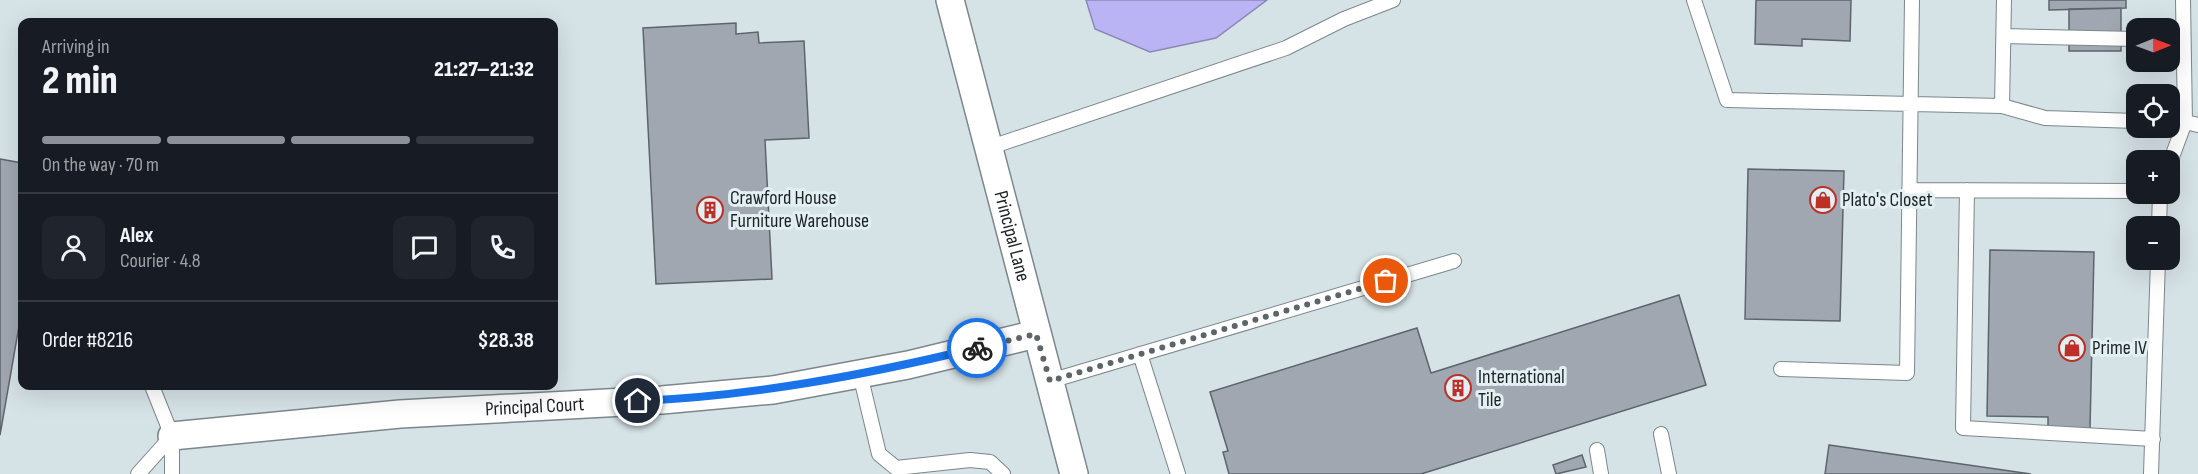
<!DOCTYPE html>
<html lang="en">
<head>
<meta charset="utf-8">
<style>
	:root { --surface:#171b24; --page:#20242c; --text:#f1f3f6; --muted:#9ea1a6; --line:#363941; --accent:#8c9099 }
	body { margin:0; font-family:"Sofia Sans Condensed",sans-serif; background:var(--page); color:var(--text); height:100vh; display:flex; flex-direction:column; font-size:22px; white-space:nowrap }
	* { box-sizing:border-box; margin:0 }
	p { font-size:20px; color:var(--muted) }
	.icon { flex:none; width:33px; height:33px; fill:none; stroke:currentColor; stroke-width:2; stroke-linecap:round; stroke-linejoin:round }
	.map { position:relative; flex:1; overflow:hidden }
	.drawer { position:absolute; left:18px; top:18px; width:540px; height:372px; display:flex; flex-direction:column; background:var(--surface); border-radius:12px; box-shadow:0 6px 24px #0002 }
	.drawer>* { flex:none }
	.needle { width:39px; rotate:89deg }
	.fabs { position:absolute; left:2126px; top:18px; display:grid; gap:12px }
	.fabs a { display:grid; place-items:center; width:54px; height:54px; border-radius:12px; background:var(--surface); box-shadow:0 6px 24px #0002; font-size:30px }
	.pin { position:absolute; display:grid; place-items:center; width:51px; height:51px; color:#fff; margin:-26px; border:3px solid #fff; border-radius:50%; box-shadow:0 2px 6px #0007 }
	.courier { position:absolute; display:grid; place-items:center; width:60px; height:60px; margin:-30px; border:4px solid #1a73e8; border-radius:50%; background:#fff; color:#222; box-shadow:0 2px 8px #0007 }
	.headline em { font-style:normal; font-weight:800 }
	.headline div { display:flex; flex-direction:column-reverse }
	.headline { display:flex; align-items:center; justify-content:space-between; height:102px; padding:0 24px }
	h1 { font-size:39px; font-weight:800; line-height:45px }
	.bar { display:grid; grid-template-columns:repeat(4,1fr); gap:9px 6px; align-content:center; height:72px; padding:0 24px }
	.bar i { height:8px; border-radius:4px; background:var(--line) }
	.bar .on { background:var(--accent) }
	.bar p { grid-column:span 4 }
	.line { display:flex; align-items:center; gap:15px; padding:0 24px; border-top:2px solid var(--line) }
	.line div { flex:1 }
	.round { display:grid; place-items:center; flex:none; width:63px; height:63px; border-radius:12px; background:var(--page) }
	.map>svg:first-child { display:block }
	.water { fill:#bab4f5; stroke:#8b88b6; stroke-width:1.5 }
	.building { fill:#a0a7b0; stroke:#5e646c; stroke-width:1.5 }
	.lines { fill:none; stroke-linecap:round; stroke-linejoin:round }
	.lane-casing { stroke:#7c878b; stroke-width:16 }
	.street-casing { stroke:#7c878b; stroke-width:30 }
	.lane { stroke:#fff; stroke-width:14 }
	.street { stroke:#fff; stroke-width:27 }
	.done { stroke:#5d6568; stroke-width:6; stroke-dasharray:0 10.8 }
	.route { stroke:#1a73e8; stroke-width:8 }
	.labels { text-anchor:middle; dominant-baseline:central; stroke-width:6; stroke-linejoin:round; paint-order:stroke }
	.poi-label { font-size:20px; fill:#1d2224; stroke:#e2eff3; text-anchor:start }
	.street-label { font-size:20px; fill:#1d2224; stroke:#e2eff3 }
</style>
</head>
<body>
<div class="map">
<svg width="2198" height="474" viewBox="0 0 2198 474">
	<rect width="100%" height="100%" fill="#d5e2e6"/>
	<path class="water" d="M1086,0H1267L1216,38L1150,52L1095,29Z"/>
	<path class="building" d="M1756,0H1851L1850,41L1802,39V46L1755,44Z
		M2049,0H2126V8L2049,10Z
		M2121,8V51H2069V9Z
		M736,23V34L758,32L759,43L804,41L809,138L765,140L772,279L656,284L643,28Z
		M0,159L22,163V309L0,435Z
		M1748,169L1844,171L1840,321L1745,319Z
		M1990,250L2094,252L2090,429L2048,427V417L1987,416Z
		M1679,295L1706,385L1421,474H1229L1223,452L1228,451L1210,392L1417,328L1431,373Z
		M1829,445L2031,474H1825Z
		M1582,455L1586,467L1556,474L1553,465Z"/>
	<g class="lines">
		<defs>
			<path id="lane" d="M1694,0L1727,100L2002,106L2045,118L2136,121
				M2004,36L2136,39
				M2002,106L2004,0
				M2169,121L2185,122L2183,0
				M988,148L1286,48L1344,19L1393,0
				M2169,165L2185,122L2198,125
				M1909,190L2136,191
				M1967,190L1963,428L2153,439
				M2159,226L2160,194
				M1140,354L1178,474
				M1781,369L1907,373L1912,0
				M860,374L879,454L896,468L970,460L990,462L1003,474
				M1050,381L1454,261
				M152,386L172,436V474
				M1661,434L1669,474
				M1597,450L1601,474
				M138,474L172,436
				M2151,474L2158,260"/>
			<g id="street">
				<path id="s1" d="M950,0L1074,474"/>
				<path id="s2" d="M172,436L400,414L662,400L773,390L908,365L1036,334"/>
			</g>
		</defs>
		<use href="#lane" class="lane-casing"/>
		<use href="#street" class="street-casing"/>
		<use href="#lane" class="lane"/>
		<use href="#street" class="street"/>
	</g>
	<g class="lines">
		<path class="done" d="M977,348L1036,334L1050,381L1386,281"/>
		<path class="route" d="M638,401C753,396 865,375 977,348"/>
	</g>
	<defs>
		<symbol id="shop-ring" viewBox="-11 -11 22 22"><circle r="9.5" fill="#e2eff3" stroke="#be3027" stroke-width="1.5"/><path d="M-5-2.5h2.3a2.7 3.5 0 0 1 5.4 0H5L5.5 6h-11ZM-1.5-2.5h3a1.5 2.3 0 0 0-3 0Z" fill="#be3027"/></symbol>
		<symbol id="building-ring" viewBox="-11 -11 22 22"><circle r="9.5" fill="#e2eff3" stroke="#be3027" stroke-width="1.5"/><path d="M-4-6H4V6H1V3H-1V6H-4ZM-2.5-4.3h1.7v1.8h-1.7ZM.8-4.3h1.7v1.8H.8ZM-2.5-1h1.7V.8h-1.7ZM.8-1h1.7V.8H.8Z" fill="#be3027"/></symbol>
	</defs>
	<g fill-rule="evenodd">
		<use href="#shop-ring" x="1808" y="185" width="30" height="30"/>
		<use href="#building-ring" x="695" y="195" width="30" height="30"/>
		<use href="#shop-ring" x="2057" y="333" width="30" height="30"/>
		<use href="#building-ring" x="1443" y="373" width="30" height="30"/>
	</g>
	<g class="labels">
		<g class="poi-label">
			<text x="730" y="198">Crawford House<tspan x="730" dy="23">Furniture Warehouse</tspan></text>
			<text x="1842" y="200">Plato's Closet</text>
			<text x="2092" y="348">Prime IV</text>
			<text x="1478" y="377">International<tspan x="1478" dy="23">Tile</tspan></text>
		</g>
		<g class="street-label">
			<text stroke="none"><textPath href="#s1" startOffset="244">Principal Lane</textPath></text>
			<text stroke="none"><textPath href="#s2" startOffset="364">Principal Court</textPath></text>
		</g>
	</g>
</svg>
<div class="fabs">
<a><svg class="needle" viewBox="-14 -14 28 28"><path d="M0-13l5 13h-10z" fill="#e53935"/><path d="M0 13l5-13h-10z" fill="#9ea1a6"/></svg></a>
<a><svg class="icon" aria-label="locate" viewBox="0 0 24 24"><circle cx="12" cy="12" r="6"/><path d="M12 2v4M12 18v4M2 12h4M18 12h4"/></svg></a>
<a>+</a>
<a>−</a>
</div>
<div class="pin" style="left:1386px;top:281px;background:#ea580c"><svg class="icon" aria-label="bag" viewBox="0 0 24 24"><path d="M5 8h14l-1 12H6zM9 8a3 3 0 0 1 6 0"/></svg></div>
<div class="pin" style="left:638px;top:401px;background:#1f2937"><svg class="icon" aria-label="home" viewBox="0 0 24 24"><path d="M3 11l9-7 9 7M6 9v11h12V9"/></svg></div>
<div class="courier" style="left:977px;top:348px"><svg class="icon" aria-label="bike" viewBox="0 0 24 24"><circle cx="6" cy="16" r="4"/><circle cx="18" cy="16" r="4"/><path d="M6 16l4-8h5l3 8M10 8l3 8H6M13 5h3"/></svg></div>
<section class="drawer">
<div class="headline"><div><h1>2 min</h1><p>Arriving in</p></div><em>21:27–21:32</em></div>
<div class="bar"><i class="on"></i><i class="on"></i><i class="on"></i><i></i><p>On the way · 70 m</p></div>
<div class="line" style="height:108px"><a class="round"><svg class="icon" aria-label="person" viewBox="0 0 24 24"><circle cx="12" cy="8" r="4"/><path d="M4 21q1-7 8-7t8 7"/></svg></a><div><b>Alex</b><p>Courier · 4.8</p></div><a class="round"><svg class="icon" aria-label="chat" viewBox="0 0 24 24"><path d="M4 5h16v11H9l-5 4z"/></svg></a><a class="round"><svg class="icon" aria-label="phone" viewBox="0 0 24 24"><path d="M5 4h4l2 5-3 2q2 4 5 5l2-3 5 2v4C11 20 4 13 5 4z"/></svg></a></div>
<div class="line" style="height:78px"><div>Order #8216</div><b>$28.38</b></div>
</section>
</div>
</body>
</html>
